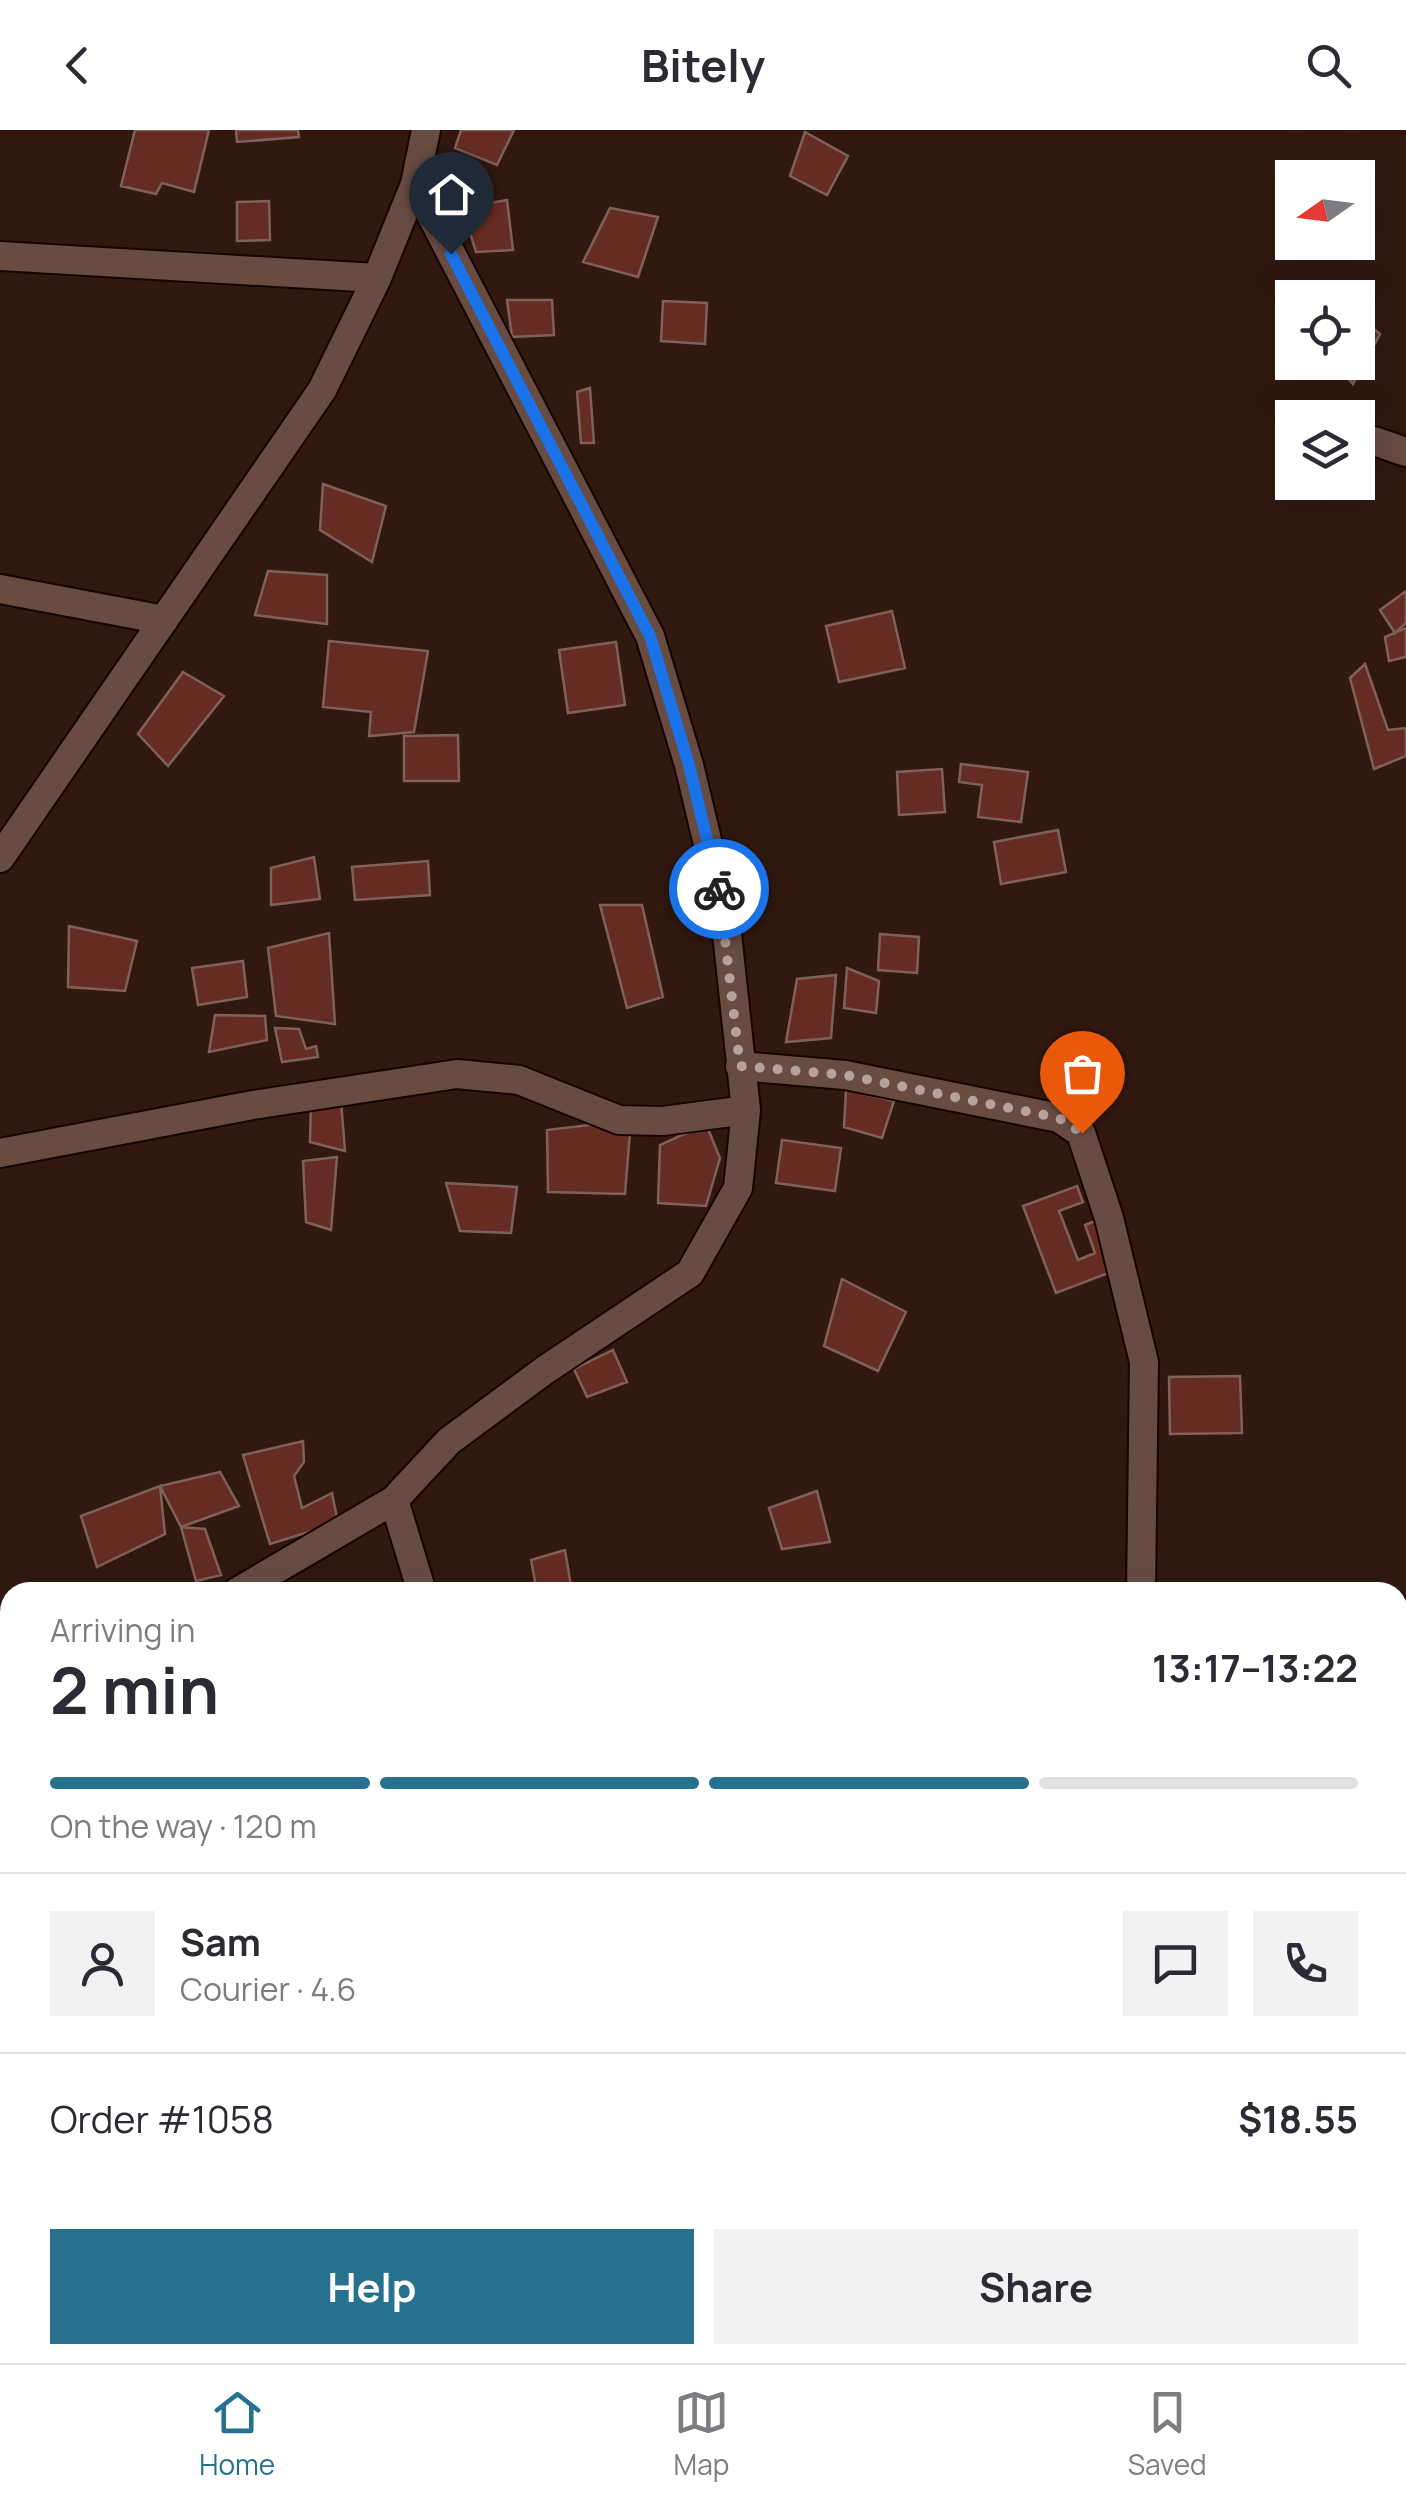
<!DOCTYPE html>
<html lang="en">
<head>
<meta charset="utf-8">
<style>
	:root { --surface:#fff; --page:#f2f2f3; --text:#2b2b33; --muted:#7c7c81; --line:#e1e1e2; --accent:#26728e }
	body { margin:0; font-family:Manrope,sans-serif; background:var(--page); color:var(--text); height:100vh; display:flex; flex-direction:column; font-size:38px; white-space:nowrap }
	* { box-sizing:border-box; margin:0 }
	p { font-size:32px; color:var(--muted) }
	.icon { flex:none; width:55px; height:55px; fill:none; stroke:currentColor; stroke-width:2; stroke-linecap:round; stroke-linejoin:round }
	.map { position:relative; flex:1; overflow:hidden }
	.sheet { position:absolute; left:0px; top:1452px; width:1408px; height:782px; display:flex; flex-direction:column; background:var(--surface); border-radius:30px 30px 0 0; box-shadow:0 10px 40px #0002 }
	.sheet>* { flex:none }
	.needle { width:65px; rotate:256deg }
	.tools { position:absolute; left:1275px; top:30px; display:grid; gap:20px }
	.tools a { display:grid; place-items:center; width:100px; height:100px; border-radius:0px; background:var(--surface); box-shadow:0 10px 40px #0002; font-size:50px }
	.pin { position:absolute; display:grid; place-items:center; width:85px; height:85px; color:#fff; margin:-102px -42px; border-radius:50% 50% 50% 0; rotate:-45deg; box-shadow:0 0 10px #0007 }
	.pin .icon { rotate:45deg }
	.courier { position:absolute; display:grid; place-items:center; width:100px; height:100px; margin:-50px; border:8px solid #1a73e8; border-radius:50%; background:#fff; color:#222; box-shadow:0 2px 12px #0007 }
	.summary em { font-style:normal; font-weight:700 }
	.summary div { display:flex; flex-direction:column-reverse }
	.summary { display:flex; align-items:center; justify-content:space-between; height:170px; padding:0 50px }
	h1 { font-size:65px; font-weight:700; line-height:75px }
	.bar { display:grid; grid-template-columns:repeat(4,1fr); gap:15px 10px; align-content:center; height:120px; padding:0 50px }
	.bar i { height:12px; border-radius:8px; background:var(--line) }
	.bar .selected { background:var(--accent) }
	.bar p { grid-column:span 4 }
	.line { display:flex; align-items:center; gap:25px; padding:0 50px; border-top:2px solid var(--line) }
	.line div { flex:1 }
	.round { display:grid; place-items:center; flex:none; width:105px; height:105px; border-radius:0px; background:var(--page) }
	.primary-button { display:flex; gap:20px; margin-top:auto; padding:20px 50px }
	.primary-button a { flex:1; height:115px; border-radius:0px; background:var(--accent); color:#fff; font-size:40px; font-weight:700; line-height:115px; text-align:center }
	.primary-button a+a { background:var(--page); color:var(--text) }
	header { display:flex; justify-content:space-between; align-items:center; height:130px; padding:0 50px; background:var(--surface); font-size:45px; font-weight:700 }
	.tabs { display:flex; justify-content:space-around; align-items:center; height:140px; border-top:2px solid var(--line); background:var(--surface); font-size:28px; color:var(--muted) }
	.tabs a { display:grid; justify-items:center; gap:5px }
	.tabs .selected { color:var(--accent) }
	.map>svg:first-child { display:block }
	.building { fill:#652c23; stroke:#80605b; stroke-width:2.5 }
	.lines { fill:none; stroke-linecap:round; stroke-linejoin:round }
	.minor-casing { stroke:#180400; stroke-width:32 }
	.minor { stroke:#684c42; stroke-width:28 }
	.done { stroke:#b6a29b; stroke-width:10; stroke-dasharray:0 18 }
	.route { stroke:#1a73e8; stroke-width:12 }
</style>
</head>
<body>
<header><svg class="icon" aria-label="back" viewBox="0 0 24 24"><path d="M15 5l-7 7 7 7"/></svg>Bitely<svg class="icon" aria-label="search" viewBox="0 0 24 24"><circle cx="10" cy="10" r="6"/><path d="M15 15l6 6"/></svg></header>
<div class="map">
<svg width="1406" height="2233" viewBox="0 0 1406 2233">
	<rect width="100%" height="100%" fill="#311910"/>
	<path class="building" d="M135,0H209L194,62L162,53L156,64L121,56Z
		M236,0H298L299,7L237,12Z
		M461,0H514L497,35L455,18Z
		M805,2L848,26L827,65L790,46Z
		M507,70L513,120L476,122L462,78Z
		M269,71L270,110L237,111V72Z
		M610,78L658,87L638,147L583,132Z
		M507,170H552L554,205L512,207Z
		M663,171L707,173L705,214L661,211Z
		M1361,188L1380,204L1353,254L1333,232H1358Z
		M590,258L594,313H581L577,262Z
		M323,354L386,376L372,432L320,400Z
		M268,441L327,445V494L255,485Z
		M1406,461V493L1395,503L1380,480Z
		M892,481L905,538L839,552L826,496Z
		M1406,498V527L1389,531L1385,507Z
		M329,511L428,521L414,602L369,606L371,582L323,577Z
		M616,512L625,575L568,583L559,520Z
		M1365,534L1388,600L1406,598V626L1374,639L1350,548Z
		M183,542L224,566L168,636L138,604Z
		M458,605L459,651H404V606Z
		M961,634L1028,642L1021,692L978,687L982,655L959,652Z
		M942,639L945,682L899,685L897,642Z
		M1058,700L1066,742L1001,754L994,712Z
		M314,727L320,769L271,775V738Z
		M428,731L430,765L355,770L352,737Z
		M600,775H642L663,867L627,878Z
		M69,796L137,811L125,861L68,857Z
		M329,803L335,894L276,886L268,818Z
		M880,804L919,807L917,843L878,840Z
		M243,831L247,867L198,875L192,838Z
		M847,838L879,851L876,883L844,878Z
		M836,845L831,908L786,912L797,849Z
		M215,885L265,886L267,910L209,922Z
		M275,898L299,899L306,919L316,916L318,927L282,932Z
		M846,960L894,971L882,1008L844,997Z
		M341,971L345,1021L310,1012L311,974Z
		M631,990L625,1064L548,1062L547,1000Z
		M706,994L720,1028L706,1076L658,1073L660,1015Z
		M782,1010L841,1018L835,1061L776,1053Z
		M337,1027L331,1100L306,1092L303,1031Z
		M446,1053L517,1057L511,1103L460,1101Z
		M1077,1056L1083,1072L1059,1081L1078,1130L1095,1123L1085,1095L1100,1089L1119,1139L1056,1163L1023,1076Z
		M842,1149L906,1182L878,1241L824,1216Z
		M613,1220L627,1252L587,1267L574,1239Z
		M1240,1246L1242,1303L1170,1304L1169,1247Z
		M303,1311L304,1332L294,1346L302,1378L332,1363L338,1393L270,1414L243,1325Z
		M220,1342L239,1376L181,1397L160,1356Z
		M160,1356L165,1404L97,1437L81,1386Z
		M817,1361L830,1412L782,1419L769,1378Z
		M181,1397L205,1399L221,1445L196,1451Z
		M565,1420L572,1462H537L531,1430Z
		M1,1521L10,1549L0,1551V1521Z
		M10,1550V1577L0,1580V1557Z
		M0,2038L10,2041L6,2090L0,2087Z"/>
	<g class="lines">
		<defs>
			<path id="minor" d="M0,126L377,148
				M1358,311H1374L1406,322
				M0,459L164,490
				M0,728L322,260L377,148L415,54L426,0
				M740,936L845,945L1059,988L1081,1003L1109,1088L1144,1232L1141,1462
				M0,1023L253,975L457,944L519,950L619,990L663,991L746,980
				M394,1370L422,1462
				M237,1462L394,1370L449,1311L545,1240L690,1143L738,1058L746,980L725,785L689,635L650,506L415,54
				M0,1616L10,1609"/>
		</defs>
		<use href="#minor" class="minor-casing"/>
		<use href="#minor" class="minor"/>
	</g>
	<g class="lines">
		<path class="done" d="M719,759L740,936L845,945L1059,988L1082,1003"/>
		<path class="route" d="M451,124L650,506L689,635L719,759"/>
	</g>
</svg>
<div class="tools">
<a><svg class="needle" viewBox="-14 -14 28 28"><path d="M0-13l5 13h-10z" fill="#e53935"/><path d="M0 13l5-13h-10z" fill="#7c7c81"/></svg></a>
<a><svg class="icon" aria-label="locate" viewBox="0 0 24 24"><circle cx="12" cy="12" r="6"/><path d="M12 2v4M12 18v4M2 12h4M18 12h4"/></svg></a>
<a><svg class="icon" aria-label="layers" viewBox="0 0 24 24"><path d="M12 4l9 5-9 5-9-5zM3 14l9 5 9-5"/></svg></a>
</div>
<div class="pin" style="left:1082px;top:1003px;background:#ea580c"><svg class="icon" aria-label="bag" viewBox="0 0 24 24"><path d="M5 8h14l-1 12H6zM9 8a3 3 0 0 1 6 0"/></svg></div>
<div class="pin" style="left:451px;top:124px;background:#1f2937"><svg class="icon" aria-label="home" viewBox="0 0 24 24"><path d="M3 11l9-7 9 7M6 9v11h12V9"/></svg></div>
<div class="courier" style="left:719px;top:759px"><svg class="icon" aria-label="bike" viewBox="0 0 24 24"><circle cx="6" cy="16" r="4"/><circle cx="18" cy="16" r="4"/><path d="M6 16l4-8h5l3 8M10 8l3 8H6M13 5h3"/></svg></div>
<section class="sheet">
<div class="summary"><div><h1>2 min</h1><p>Arriving in</p></div><em>13:17–13:22</em></div>
<div class="bar"><i class="selected"></i><i class="selected"></i><i class="selected"></i><i></i><p>On the way · 120 m</p></div>
<div class="line" style="height:180px"><a class="round"><svg class="icon" aria-label="person" viewBox="0 0 24 24"><circle cx="12" cy="8" r="4"/><path d="M4 21q1-7 8-7t8 7"/></svg></a><div><b>Sam</b><p>Courier · 4.6</p></div><a class="round"><svg class="icon" aria-label="chat" viewBox="0 0 24 24"><path d="M4 5h16v11H9l-5 4z"/></svg></a><a class="round"><svg class="icon" aria-label="phone" viewBox="0 0 24 24"><path d="M5 4h4l2 5-3 2q2 4 5 5l2-3 5 2v4C11 20 4 13 5 4z"/></svg></a></div>
<div class="line" style="height:130px"><div>Order #1058</div><b>$18.55</b></div>
<div class="primary-button"><a>Help</a><a>Share</a></div>
</section>
</div>
<nav class="tabs">
<a class="selected"><svg class="icon" aria-label="home" viewBox="0 0 24 24"><path d="M3 11l9-7 9 7M6 9v11h12V9"/></svg>Home</a>
<a><svg class="icon" aria-label="map" viewBox="0 0 24 24"><path d="M3 6l6-2 6 2 6-2v14l-6 2-6-2-6 2zM9 4v14M15 6v14"/></svg>Map</a>
<a><svg class="icon" aria-label="saved" viewBox="0 0 24 24"><path d="M7 4h10v16l-5-4-5 4z"/></svg>Saved</a>
</nav>
</body>
</html>
